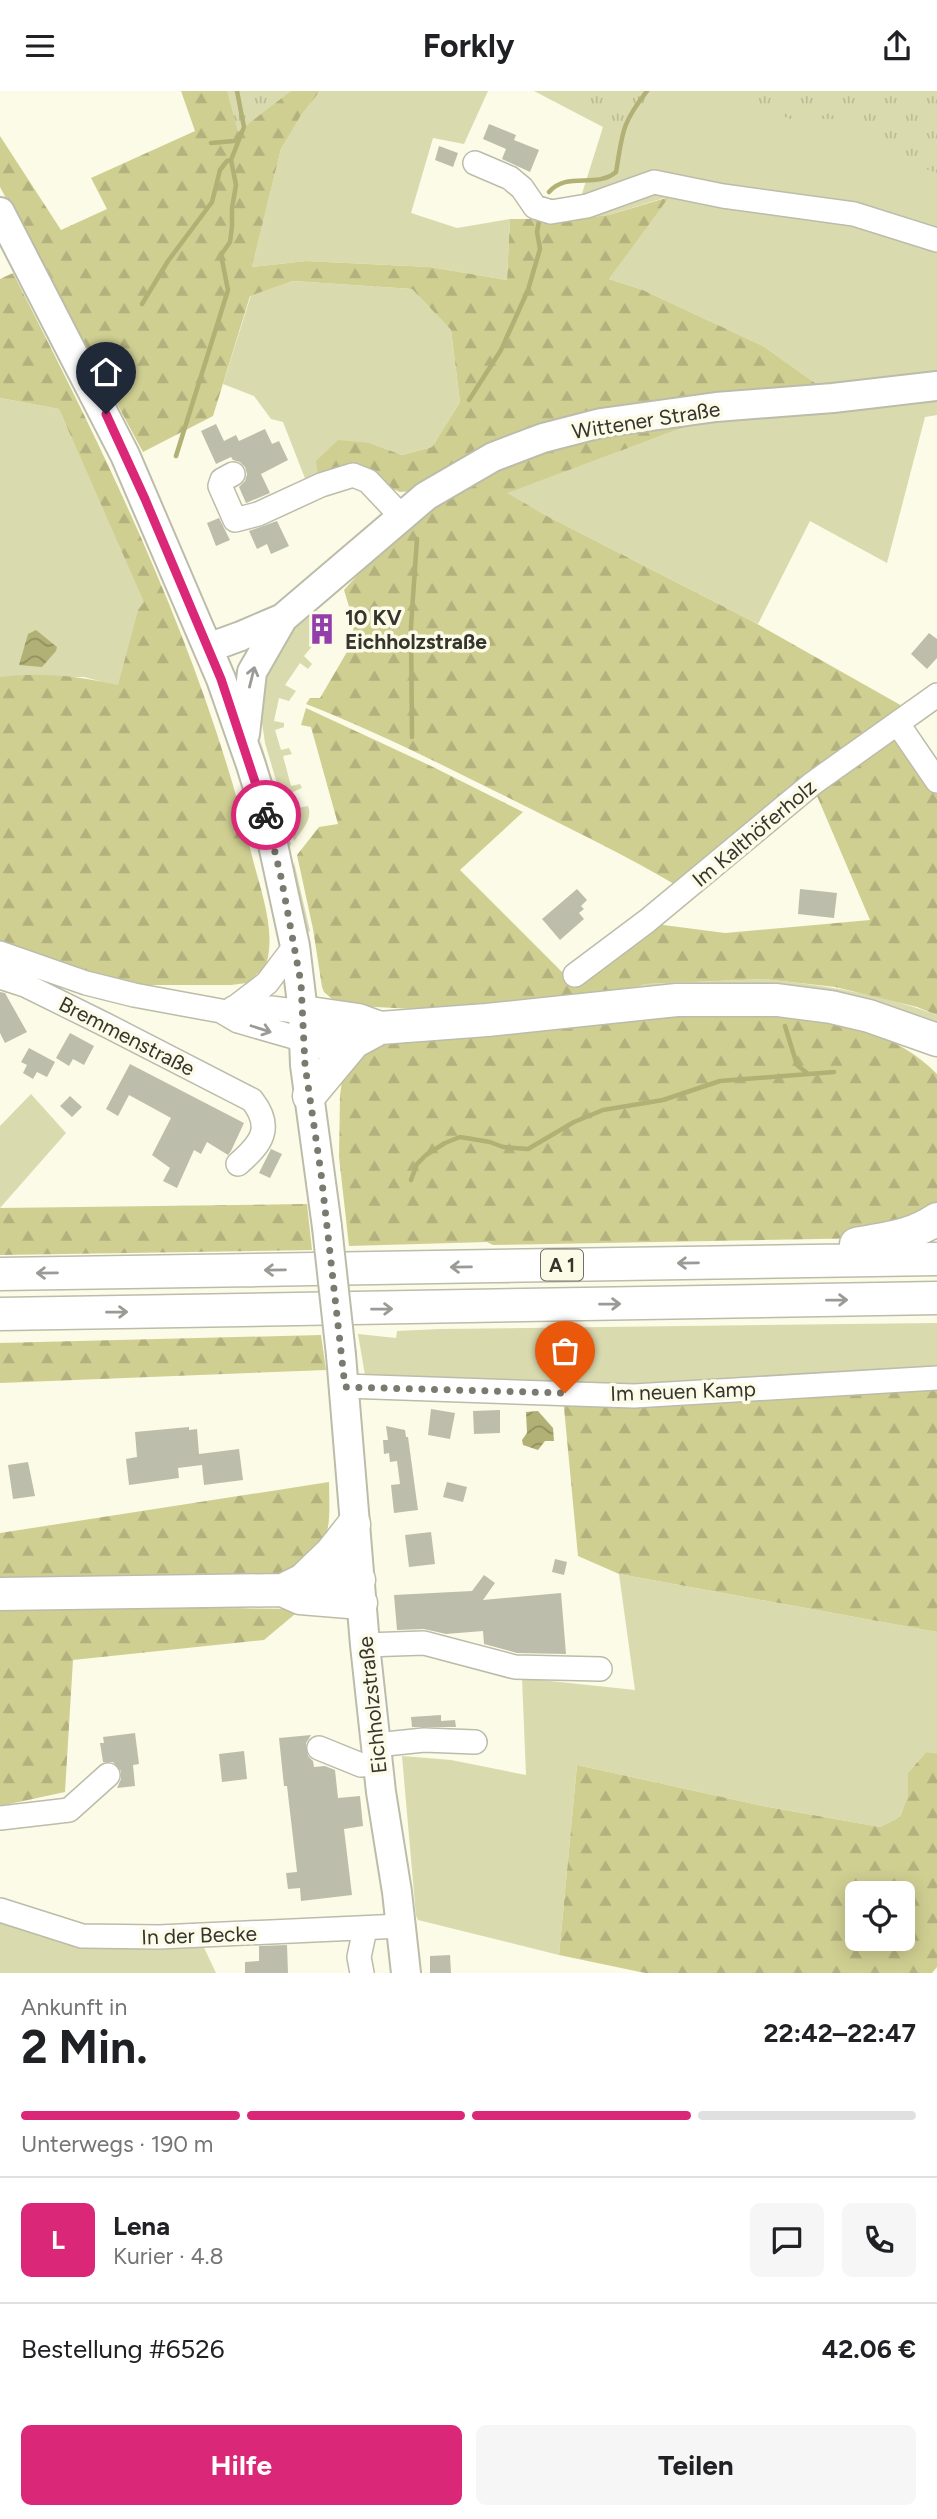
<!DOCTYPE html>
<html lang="de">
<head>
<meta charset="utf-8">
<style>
	:root { --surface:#fff; --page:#f6f6f6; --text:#202124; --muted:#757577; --line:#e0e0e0; --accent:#db2777 }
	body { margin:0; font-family:Figtree,sans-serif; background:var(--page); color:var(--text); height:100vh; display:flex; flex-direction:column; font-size:26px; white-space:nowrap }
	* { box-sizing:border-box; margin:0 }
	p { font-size:23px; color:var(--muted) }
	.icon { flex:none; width:38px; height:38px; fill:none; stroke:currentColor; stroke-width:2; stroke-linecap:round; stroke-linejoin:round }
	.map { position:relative; height:1882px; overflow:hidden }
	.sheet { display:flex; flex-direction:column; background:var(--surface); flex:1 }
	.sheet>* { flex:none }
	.fabs { position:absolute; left:845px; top:1790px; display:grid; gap:14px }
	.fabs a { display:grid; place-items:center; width:70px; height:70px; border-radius:10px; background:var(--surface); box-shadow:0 4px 18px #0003; font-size:35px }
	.pin { position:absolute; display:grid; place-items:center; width:60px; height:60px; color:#fff; margin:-72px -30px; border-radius:50% 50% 50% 0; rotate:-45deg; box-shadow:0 0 7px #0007 }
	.pin .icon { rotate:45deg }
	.courier { position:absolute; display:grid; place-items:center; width:70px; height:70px; margin:-35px; border:5px solid #db2777; border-radius:50%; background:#fff; color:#222; box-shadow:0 2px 9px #0007 }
	.head em { font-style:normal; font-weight:700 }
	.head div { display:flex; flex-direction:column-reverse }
	.head { display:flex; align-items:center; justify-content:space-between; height:119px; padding:0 21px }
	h1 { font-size:46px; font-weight:700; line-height:52px }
	.bar { display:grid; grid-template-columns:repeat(4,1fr); gap:10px 7px; align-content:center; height:84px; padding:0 21px }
	.bar i { height:9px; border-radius:5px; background:var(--line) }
	.bar .on { background:var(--accent) }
	.bar p { grid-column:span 4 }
	.line { display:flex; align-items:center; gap:18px; padding:0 21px; border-top:2px solid var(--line) }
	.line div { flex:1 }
	.round { display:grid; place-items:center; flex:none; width:74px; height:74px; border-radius:10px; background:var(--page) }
	.button { display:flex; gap:14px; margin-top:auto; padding:14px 21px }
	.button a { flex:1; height:80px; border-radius:10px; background:var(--accent); color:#fff; font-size:28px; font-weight:700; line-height:80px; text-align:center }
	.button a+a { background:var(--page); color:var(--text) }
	header { display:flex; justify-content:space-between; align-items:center; height:91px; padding:0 21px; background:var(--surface); font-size:32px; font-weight:700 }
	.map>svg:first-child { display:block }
	.grass { fill:#dadaaf }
	.forest { fill:url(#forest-firs); fill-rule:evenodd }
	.park { fill:url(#park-tufts) }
	.water { fill:url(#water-waves) }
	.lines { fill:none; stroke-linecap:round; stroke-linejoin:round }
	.stream { stroke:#b1b075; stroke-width:4.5 }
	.building { fill:#bdbdab }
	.minor-casing { stroke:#bcbcaa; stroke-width:26 }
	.major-casing { stroke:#bcbcaa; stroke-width:32 }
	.highway-casing { stroke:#bcbcaa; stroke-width:35 }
	.minor { stroke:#fff; stroke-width:23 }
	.major { stroke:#fff; stroke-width:28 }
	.highway { stroke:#fff; stroke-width:32 }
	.major-bridge-casing { stroke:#bcbcaa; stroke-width:32; stroke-linecap:butt }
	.major-bridge { stroke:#fff; stroke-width:28 }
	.oneway { stroke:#9a9a96 }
	.done { stroke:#7a7a6f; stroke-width:7; stroke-dasharray:0 12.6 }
	.route { stroke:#db2777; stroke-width:9 }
	.labels { text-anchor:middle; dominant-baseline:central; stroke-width:7; stroke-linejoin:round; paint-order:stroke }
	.shield { fill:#fbfbe7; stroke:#707066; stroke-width:2 }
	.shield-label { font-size:19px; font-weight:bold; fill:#35352e }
	.street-label { font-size:21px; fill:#35352e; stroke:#fbfbe7 }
	.poi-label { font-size:21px; font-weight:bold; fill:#35352e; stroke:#fbfbe7; text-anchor:start }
</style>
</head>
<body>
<header><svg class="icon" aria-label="menu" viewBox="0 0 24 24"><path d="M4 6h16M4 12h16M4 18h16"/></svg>Forkly<svg class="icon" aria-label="share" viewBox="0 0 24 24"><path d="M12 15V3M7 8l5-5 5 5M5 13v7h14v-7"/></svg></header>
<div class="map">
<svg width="937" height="1882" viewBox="0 0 937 1882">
	<defs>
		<pattern id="forest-firs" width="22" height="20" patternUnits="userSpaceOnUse" patternTransform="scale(1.75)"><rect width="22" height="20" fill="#d0cf92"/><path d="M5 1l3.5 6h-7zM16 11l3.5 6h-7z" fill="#b3b27e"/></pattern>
		<pattern id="park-tufts" width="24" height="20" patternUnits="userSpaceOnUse" patternTransform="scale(1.75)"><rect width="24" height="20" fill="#dadaaf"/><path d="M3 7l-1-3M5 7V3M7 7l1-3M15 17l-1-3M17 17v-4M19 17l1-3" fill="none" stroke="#bcbc97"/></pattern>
		<pattern id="water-waves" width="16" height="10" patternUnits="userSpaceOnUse" patternTransform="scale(1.75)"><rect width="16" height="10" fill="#b1b075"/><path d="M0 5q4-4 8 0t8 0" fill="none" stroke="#919060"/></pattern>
	</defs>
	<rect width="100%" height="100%" fill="#fbfbe7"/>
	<path class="grass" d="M320,0H488L464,53L433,47L411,122L457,137L510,128L507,189L430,176L306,170L252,176L281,58L301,23Z
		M534,0H937V288L825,299L763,255L643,199L609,188L667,106L609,124L574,128L603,36Z
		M293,190L412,198L451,239L460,311L432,356L402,364L370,352L319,391L308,395L283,331L271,328L254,305L223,293L251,204Z
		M937,304V324L925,326L887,472L810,430L758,533L547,425L506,402L690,334L832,321Z
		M0,307L59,318L145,511L138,520L119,595L84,586H0Z
		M318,520H324L333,529L334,543L332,546L324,541L304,565L312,573L308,578L300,572L285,594L296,600L289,610L279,607L274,630L284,632V636L275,639L281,659L289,657L292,663L283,665L291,695L300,693L302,697L293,701L298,717L308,715C313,728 302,739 294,750L265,652L261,625L263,596L269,568L301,530Z
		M260,648L291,753L288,758L263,663Z
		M294,771L310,840L308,841L294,779Z
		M764,888C823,894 881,903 937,924V940L592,909L646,893Z
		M31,1003L66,1042L0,1117V1035Z
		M937,1232V1281L628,1299L412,1290L365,1284L358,1243L396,1247L397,1240L440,1238Z
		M619,1483L937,1541V1662L926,1661L908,1682V1704L900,1726L880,1736L763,1715L577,1674L559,1864L418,1829L416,1825L402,1665L451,1669L526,1684L522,1587L635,1599Z
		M0,1822L81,1850L200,1848L216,1882H0Z"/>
	<path class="forest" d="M181,0H320L301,24L281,58L252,176L306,170L430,176L507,189L510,128H574L609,124L669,106L609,188L643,199L763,255L825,299L677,313L413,400L400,401L388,396L319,391L316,370L338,349L370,352L402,364L432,356L460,311L451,239L412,198L293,190L250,205L213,325L143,361L0,96V45L61,139L107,118L91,87L195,40Z
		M13,182C109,370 202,559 252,765C261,802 280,848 262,884L258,882L247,892L231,894H139L96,885L0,853V586C40,581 79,585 118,594L138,519L144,511L59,318L0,307V188Z
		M689,327L690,334L507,402L547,425L752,530L911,620L681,797C627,765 571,738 515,710C446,676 378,641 306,613L310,607H320L351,554L354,532L344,499L394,444L488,377L594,341Z
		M306,617L431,675L523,721L460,779L571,890L648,832L725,842L870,829L814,698L898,639L937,696V924L917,916L835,896L764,888L646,893L592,910L468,921L339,914L324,901L322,896L313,838L297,764L319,736L338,733L311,636L301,634Z
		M733,919C806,929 882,927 937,983V1119L872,1147L493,1154L487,1151L349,1155L339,1066L340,1004L342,990L358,961L391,950Z
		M307,1113L312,1159L0,1164V1117Z
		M321,1244L326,1279L0,1292V1252Z
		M937,1292V1541L619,1483L578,1465L563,1306Z
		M329,1391C330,1448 332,1450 284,1484L0,1491V1442Z
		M0,1514L301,1518L264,1549L73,1569L65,1701L0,1715Z
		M926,1661L937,1662V1876L932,1882H645L559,1864L577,1674L763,1715L880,1736L900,1726L908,1704V1682ZM858,1802H903V1848H858Z"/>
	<path class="park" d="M227,0H291L238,41Z
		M550,0H663L659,11L621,36Z
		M720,0H937V82L906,71L853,37L832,28H789L746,6Z"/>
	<path class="water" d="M36,539L57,556L56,560L42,576L19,574L28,543Z
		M538,1320L553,1337L554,1350H545L538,1359L523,1354L522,1349L527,1342L526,1321Z"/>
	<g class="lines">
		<path class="stream" d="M211,52L234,50L240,46
			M549,101C567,80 596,98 616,81C623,40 621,34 647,0
			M142,213L168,170L212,111L220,79L227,70L231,69
			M469,309L501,259L528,199L540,158L537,141L539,130
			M176,365L228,199L221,164L230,151L232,136V117L236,94L231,69L244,36L237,0
			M412,646L411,535L417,448
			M785,935L797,974L807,982
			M411,1089L417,1073L426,1064L445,1052L460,1046L490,1051L503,1056L528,1058L574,1031L603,1019L663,1009L720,990L834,981"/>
	</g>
	<path class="building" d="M489,33L516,44L514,49L539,59L530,81L502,68L506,58L483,48Z
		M439,55L458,62L453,76L435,69Z
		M216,333L224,350L236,344L239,350L265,338L272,353L279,350L288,369L261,383L270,402L246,412L239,396L245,390L247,383L245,376L240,371L233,369L231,366L216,373L201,340Z
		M219,427L230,449L216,455L207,432Z
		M277,430L289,455L271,463L267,453L257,458L249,440Z
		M929,542L937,548V567L927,578L911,563Z
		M577,798L587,809L581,815L584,818L579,822L584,828L560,849L542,828Z
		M800,798L837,802L834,827L798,823Z
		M0,901L5,902L27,941L5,952L0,942Z
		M70,942L94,955L84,974L73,968L69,975L56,967Z
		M29,957L55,971L47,986L37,981L33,988L23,982L27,974L21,971Z
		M130,973L244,1032L231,1060L228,1064L207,1051L201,1063L194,1059L177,1097L163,1090L170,1077L152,1064L171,1027L129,1004L118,1025L106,1018Z
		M70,1005L82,1016L72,1026L60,1015Z
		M271,1058L282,1063L270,1087L259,1082Z
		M431,1318L455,1322L450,1348L428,1344Z
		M500,1319V1342L474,1343L473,1320Z
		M386,1335L405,1339L406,1346H408L418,1419L394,1422L391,1394L400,1393L397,1370L390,1371L389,1362L384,1363L383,1349H388Z
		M189,1336V1339L197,1338L199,1363L239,1358L243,1389L204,1394L202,1374L178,1377L179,1387L129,1394L126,1368L137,1366L135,1341Z
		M28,1371L35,1405L13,1408L8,1374Z
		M447,1391L467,1396L463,1411L443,1406Z
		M431,1441L435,1473L409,1476L405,1444Z
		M555,1468L567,1471L564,1484L552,1481Z
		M484,1484L495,1492L483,1509L561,1502L566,1563L517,1562L484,1553L483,1540L446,1543L424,1538L397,1539L394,1504L472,1500Z
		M441,1624V1630L455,1629L456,1636H412L411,1626Z
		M135,1642L139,1673L133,1674L135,1695L117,1697L121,1688V1680L113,1671H103L100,1652H104L103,1646Z
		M311,1644L306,1652L308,1665L313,1670L314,1676L325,1675L335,1679L338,1707L360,1705L363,1735L344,1738L352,1804L301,1810L300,1797L288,1798L286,1782L297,1781L287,1695H284L279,1647Z
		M244,1660L247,1688L222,1691L219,1663Z
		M287,1854L288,1882H245V1871L259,1870V1855Z
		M450,1864L451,1882H430V1865Z"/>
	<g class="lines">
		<defs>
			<path id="minor" d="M475,72L510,87L522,97L535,116L551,121L587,115L654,91L723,105L854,123L937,149
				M233,383L222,389L220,395L235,429L258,423L321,394L353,384L368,390L401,425
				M898,633L937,690
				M0,862L86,892L134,904L221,920L238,930L304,949
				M575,884L647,830L812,693L937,604
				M0,886L25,894L106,934L252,1009C274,1037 261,1053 238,1073
				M237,915L267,892L295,855
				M233,917H271L303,921
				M345,1295L634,1305L937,1287
				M365,1554L424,1552L515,1576L600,1578
				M376,1654L424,1649L475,1651
				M319,1657L361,1674L378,1672
				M0,1727L69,1719L108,1684
				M0,1819L82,1845L159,1846L401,1835
				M362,1882L359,1866L365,1838"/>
			<path id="major" d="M0,121L125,364L221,588L251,674L267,726L295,855L303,921L305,974L327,1136
				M208,557L241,545L283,527L426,405L493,366L543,347L601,332L716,316L833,307L937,295
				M245,643L252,581L283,527
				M341,1264L365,1554L381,1701L397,1801L406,1882"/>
			<path id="highway" d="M303,921L358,929L380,937
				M304,949L333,953L354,951
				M309,1005L354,951L380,937L487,929L677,909H777L831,916L869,925L937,949
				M856,1153C887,1147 910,1146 937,1128
				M0,1183L937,1168
				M0,1223L937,1207
				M303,1489L332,1461L354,1433
				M283,1499L303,1489L334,1486L359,1489
				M0,1503L282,1499L300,1507L361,1512"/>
		</defs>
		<use href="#minor" class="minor-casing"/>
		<use href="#major" class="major-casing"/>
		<use href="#highway" class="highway-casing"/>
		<use href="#minor" class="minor"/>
		<use href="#major" class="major"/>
		<use href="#highway" class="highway"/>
		<defs>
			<path id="major-bridge" d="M327,1136L341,1264"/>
		</defs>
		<use href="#major-bridge" class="major-bridge-casing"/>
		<use href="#major-bridge" class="major-bridge"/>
	</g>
	<defs><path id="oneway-shaft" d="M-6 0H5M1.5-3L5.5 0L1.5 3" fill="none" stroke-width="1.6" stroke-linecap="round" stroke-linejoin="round" transform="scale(1.75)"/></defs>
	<g class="oneway">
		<use href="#oneway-shaft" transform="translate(252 586) rotate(-76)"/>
		<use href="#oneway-shaft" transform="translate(261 938) rotate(18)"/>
		<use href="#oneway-shaft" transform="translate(688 1172) rotate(179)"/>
		<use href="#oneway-shaft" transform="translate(461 1176) rotate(179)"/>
		<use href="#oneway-shaft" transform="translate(275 1179) rotate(179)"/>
		<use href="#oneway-shaft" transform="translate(47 1182) rotate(179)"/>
		<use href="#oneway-shaft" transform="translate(837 1209) rotate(-1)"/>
		<use href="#oneway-shaft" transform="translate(610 1213) rotate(-1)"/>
		<use href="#oneway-shaft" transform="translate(382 1218) rotate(-1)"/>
		<use href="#oneway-shaft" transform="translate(117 1221) rotate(-1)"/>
	</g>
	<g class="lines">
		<path class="done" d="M266,724L281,786L301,892L305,974L321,1082L345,1296L565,1302"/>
		<path class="route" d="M106,323L145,408L221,588L266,724"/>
	</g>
	<defs>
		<symbol id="building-bare" viewBox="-9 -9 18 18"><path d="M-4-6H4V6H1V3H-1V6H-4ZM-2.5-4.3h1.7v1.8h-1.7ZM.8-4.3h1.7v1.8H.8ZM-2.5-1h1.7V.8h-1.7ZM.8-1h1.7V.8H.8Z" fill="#943eac" stroke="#fbfbe7" stroke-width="2.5" paint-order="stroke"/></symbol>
	</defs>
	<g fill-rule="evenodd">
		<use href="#building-bare" x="300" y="516" width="44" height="44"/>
	</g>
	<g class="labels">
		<rect class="shield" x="541" y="1158.5" width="42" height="31" rx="5"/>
		<g class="shield-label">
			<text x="562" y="1174">A 1</text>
		</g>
		<g class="street-label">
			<text transform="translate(646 329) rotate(-9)">Wittener Straße</text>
			<text transform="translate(754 742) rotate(-40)">Im Kalthöferholz</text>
			<text transform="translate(127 945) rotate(27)">Bremmenstraße</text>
			<text transform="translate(683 1300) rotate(-2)">Im neuen Kamp</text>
			<text transform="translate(372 1614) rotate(-96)">Eichholzstraße</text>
			<text transform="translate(199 1844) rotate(-2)">In der Becke</text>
		</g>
		<g class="poi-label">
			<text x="345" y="526">10 KV<tspan x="345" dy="24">Eichholzstraße</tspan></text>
		</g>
	</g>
</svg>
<div class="fabs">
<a><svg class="icon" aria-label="locate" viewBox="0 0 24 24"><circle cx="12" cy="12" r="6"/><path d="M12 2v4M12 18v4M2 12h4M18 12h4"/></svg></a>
</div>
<div class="pin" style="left:565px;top:1302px;background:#ea580c"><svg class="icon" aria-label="bag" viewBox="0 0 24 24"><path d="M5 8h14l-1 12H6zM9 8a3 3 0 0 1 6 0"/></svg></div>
<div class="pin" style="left:106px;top:323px;background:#1f2937"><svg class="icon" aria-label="home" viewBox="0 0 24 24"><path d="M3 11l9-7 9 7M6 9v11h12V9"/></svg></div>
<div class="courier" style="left:266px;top:724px"><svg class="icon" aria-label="bike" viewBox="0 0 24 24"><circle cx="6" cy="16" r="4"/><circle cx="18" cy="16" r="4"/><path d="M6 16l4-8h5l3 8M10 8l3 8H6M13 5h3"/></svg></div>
</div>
<section class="sheet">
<div class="head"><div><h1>2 Min.</h1><p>Ankunft in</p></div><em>22:42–22:47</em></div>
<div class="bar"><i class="on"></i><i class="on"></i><i class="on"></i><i></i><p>Unterwegs · 190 m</p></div>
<div class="line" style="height:126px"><b class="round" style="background:var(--accent);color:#fff">L</b><div><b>Lena</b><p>Kurier · 4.8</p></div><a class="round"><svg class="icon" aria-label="chat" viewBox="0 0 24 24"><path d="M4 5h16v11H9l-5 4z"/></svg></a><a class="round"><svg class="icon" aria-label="phone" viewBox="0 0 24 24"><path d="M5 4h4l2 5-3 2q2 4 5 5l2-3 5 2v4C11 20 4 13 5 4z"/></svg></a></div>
<div class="line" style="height:91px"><div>Bestellung #6526</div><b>42.06 €</b></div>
<div class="button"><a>Hilfe</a><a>Teilen</a></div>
</section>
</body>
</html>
